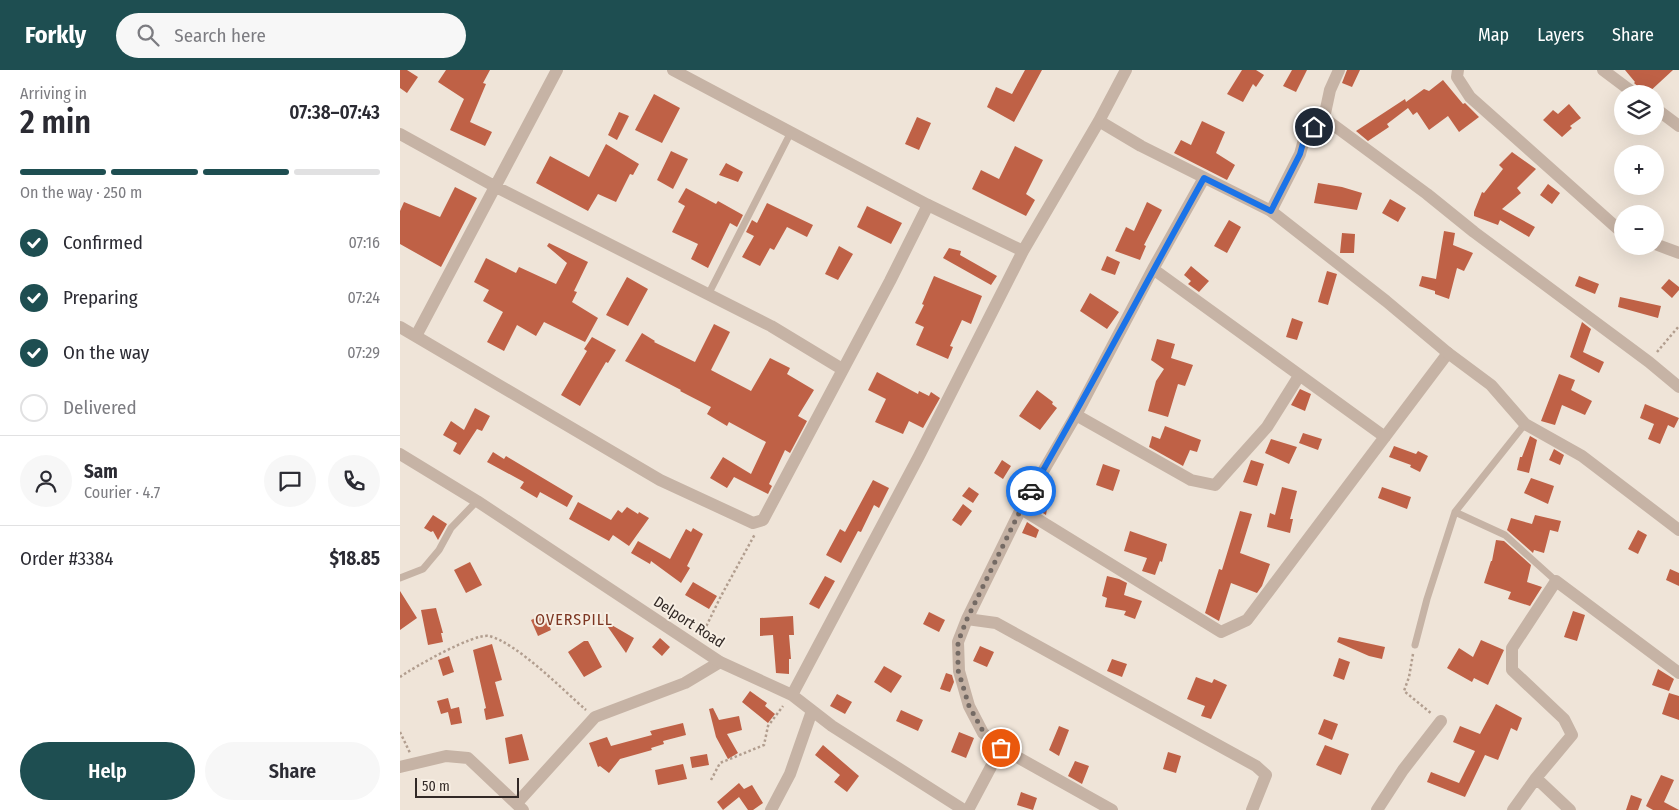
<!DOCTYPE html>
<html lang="en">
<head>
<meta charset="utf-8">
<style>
	:root { --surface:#fff; --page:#f7f7f7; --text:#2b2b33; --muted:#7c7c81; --line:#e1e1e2; --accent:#1e4e51 }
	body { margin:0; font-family:"Fira Sans Condensed",sans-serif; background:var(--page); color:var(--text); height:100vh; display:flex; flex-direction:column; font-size:19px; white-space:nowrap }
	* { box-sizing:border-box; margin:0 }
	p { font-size:16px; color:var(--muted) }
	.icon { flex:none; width:28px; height:28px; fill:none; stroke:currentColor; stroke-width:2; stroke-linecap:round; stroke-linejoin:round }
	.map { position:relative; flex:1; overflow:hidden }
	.panel { display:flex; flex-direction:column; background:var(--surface); width:400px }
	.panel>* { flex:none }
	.fabs { position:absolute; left:1214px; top:15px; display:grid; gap:10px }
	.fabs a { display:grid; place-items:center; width:50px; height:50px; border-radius:50%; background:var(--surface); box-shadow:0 5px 20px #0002; font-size:25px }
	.scale { position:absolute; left:15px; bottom:12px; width:104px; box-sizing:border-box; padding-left:5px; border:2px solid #322926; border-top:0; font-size:14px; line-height:18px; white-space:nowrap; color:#322926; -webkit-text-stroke:4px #f7eee3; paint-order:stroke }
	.pin { position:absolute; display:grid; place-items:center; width:42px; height:42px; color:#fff; margin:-21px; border:2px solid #fff; border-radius:50%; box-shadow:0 1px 5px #0007 }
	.courier { position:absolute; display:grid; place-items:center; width:50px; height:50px; margin:-25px; border:4px solid #1a73e8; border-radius:50%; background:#fff; color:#222; box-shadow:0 1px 6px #0007 }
	.overview em { font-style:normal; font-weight:600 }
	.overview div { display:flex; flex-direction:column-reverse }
	.overview { display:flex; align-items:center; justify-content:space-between; height:85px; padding:0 20px }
	h1 { font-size:32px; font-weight:600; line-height:38px }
	.bar { display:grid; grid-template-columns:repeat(4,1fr); gap:8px 5px; align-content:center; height:60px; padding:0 20px }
	.bar i { height:6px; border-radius:4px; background:var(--line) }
	.bar .active { background:var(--accent) }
	.bar p { grid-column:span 4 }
	.line { display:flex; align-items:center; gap:12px; padding:0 20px; border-top:1px solid var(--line) }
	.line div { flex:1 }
	.round { display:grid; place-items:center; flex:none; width:52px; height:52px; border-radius:26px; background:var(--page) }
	ol { padding:0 20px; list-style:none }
	li { display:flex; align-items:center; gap:15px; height:55px }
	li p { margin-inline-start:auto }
	li .icon { padding:5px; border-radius:50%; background:var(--accent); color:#fff; stroke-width:4 }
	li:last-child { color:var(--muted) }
	li i { width:28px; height:28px; border:2px solid var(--line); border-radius:50% }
	.primary-button { display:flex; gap:10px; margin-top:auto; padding:10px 20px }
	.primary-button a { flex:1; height:58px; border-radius:30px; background:var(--accent); color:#fff; font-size:20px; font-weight:600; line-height:58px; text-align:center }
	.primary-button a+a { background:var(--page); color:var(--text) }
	header { display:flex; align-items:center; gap:30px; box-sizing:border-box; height:70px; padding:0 25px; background:var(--accent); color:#fff }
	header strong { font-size:24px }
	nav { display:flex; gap:28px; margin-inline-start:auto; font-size:18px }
	.search { width:350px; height:45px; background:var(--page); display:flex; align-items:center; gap:12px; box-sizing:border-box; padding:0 18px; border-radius:28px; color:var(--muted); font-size:19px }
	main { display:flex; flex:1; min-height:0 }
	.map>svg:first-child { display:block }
	.building { fill:#bf6146 }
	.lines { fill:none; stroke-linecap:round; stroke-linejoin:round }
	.path { stroke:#b29e8f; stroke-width:2.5; stroke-dasharray:2.5 2.5; stroke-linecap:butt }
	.service { stroke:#c6b3a5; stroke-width:7 }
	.minor { stroke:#c6b3a5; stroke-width:12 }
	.tertiary { stroke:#c6b3a5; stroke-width:12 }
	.done { stroke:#746a64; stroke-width:5; stroke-dasharray:0 9 }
	.route { stroke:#1a73e8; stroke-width:6 }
	.labels { text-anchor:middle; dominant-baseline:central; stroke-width:4; stroke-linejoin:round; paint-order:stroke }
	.street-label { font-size:15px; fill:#322926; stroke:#f7eee3 }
	.neighbourhood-label { font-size:16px; letter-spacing:1px; fill:#7d3723; stroke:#f7eee3 }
</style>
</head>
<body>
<header>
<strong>Forkly</strong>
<div class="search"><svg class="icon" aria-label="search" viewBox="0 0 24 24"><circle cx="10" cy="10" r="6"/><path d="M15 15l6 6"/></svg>Search here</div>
<nav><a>Map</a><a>Layers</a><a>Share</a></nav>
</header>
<main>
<section class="panel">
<div class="overview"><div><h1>2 min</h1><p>Arriving in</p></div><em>07:38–07:43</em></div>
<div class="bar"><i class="active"></i><i class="active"></i><i class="active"></i><i></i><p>On the way · 250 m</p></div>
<ol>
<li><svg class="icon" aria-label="check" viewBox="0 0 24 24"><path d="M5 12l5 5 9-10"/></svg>Confirmed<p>07:16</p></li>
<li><svg class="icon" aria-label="check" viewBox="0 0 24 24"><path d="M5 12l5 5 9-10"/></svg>Preparing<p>07:24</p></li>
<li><svg class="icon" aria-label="check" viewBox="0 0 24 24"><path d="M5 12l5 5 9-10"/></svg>On the way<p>07:29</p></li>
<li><i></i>Delivered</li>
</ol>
<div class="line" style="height:90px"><a class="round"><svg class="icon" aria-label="person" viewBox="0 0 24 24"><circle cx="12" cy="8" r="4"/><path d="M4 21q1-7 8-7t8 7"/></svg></a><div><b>Sam</b><p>Courier · 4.7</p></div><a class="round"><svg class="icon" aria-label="chat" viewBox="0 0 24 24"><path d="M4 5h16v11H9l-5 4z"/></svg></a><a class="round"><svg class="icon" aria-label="phone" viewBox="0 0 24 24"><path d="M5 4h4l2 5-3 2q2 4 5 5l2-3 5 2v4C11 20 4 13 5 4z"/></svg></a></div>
<div class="line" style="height:65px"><div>Order #3384</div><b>$18.85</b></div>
<div class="primary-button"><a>Help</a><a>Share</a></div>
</section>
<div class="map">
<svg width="1279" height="740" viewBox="0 0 1279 740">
	<rect width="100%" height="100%" fill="#efe4d8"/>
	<path class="building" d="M0,0H7L18,7L7,23L0,18Z
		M46,0H90L83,13L86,14L70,52L92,62L85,76L50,60L64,29L38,12Z
		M625,0H642L614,52L587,37L596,17L612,24Z
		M842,0H856L864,5L856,17L853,14L843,32L827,24Z
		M892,0H907L896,22L883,16Z
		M947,0H960L952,17L942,13Z
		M1225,0H1273L1247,24H1243L1242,20L1234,13L1235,12Z
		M1043,10L1063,34L1065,33L1079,47L1059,62L1048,46L1029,60L1017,42L1013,45L1008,38L987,54L989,57L968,71L956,61L1005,29L1006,32L1024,19L1029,21Z
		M254,24L280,38L262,73L235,60Z
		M1169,34L1181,48L1170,56L1172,58L1162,67L1143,50L1153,40L1158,44Z
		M219,42L229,46L217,70L208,65Z
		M517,47L531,53L519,80L505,74Z
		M802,51L825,62L816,83L835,95L827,110L774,83L781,70L791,75Z
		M206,74L239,94L233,105L230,104L216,132L198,124L188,141L136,113L150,86L189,107Z
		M615,76L643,90L626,124L635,130L626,146L572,119L581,100L599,109Z
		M271,81L288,89L273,119L257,110Z
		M1112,82L1136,99L1117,118L1121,123L1102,139L1135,157L1129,167L1100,150L1098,155L1074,146V142L1082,122L1084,123L1103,99L1099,95Z
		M326,93L343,102L338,112L319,105Z
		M918,113L942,117L962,123L957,140L914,133Z
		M1148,114L1160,123L1152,134L1140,125Z
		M55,117L77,128L41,197L0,174V141L4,132L40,147Z
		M286,118L316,134L318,131L343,145L337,157L330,153L308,198L291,189L298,174L272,162L285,136L278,132Z
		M990,129L1006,138L998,152L982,143Z
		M747,132L762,140L744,175L746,176L740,190L715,181L726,157L734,161Z
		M367,133L413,155L407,167L387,157L374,180L370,178L360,196L342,187L354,166L346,162L352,150L357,153Z
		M467,136L502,153L491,174L457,157Z
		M829,150L841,157L827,183L814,176Z
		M1044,161L1055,163L1053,175L1073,183L1064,201L1057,198L1049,229L1035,224V221L1019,216L1022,206L1036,209Z
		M942,163L955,164L954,183H940Z
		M149,173L188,192L174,221L177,222L172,232L198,248L185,272L144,252L136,266L117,255L104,281L87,272L103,242L83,231L89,220L74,212L86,188L116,203L119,197L156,214L167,193L147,176Z
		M439,176L453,184L438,210L425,204Z
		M549,178L561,181L560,185L597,206L591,215L543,188Z
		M707,186L720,192L715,205L701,200Z
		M791,196L809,211L799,222L788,214L791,211L784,205Z
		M927,201L937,204L928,235L918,232Z
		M534,206L582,226L571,254L562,250L550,276L553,277L548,289L516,275L524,257L515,253L524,235L522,234Z
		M1179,206L1199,214L1195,224L1175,216Z
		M227,207L248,219L228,256L206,245Z
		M1269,209L1279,217V220L1272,228L1261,218Z
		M690,223L719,242L707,259L680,241Z
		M1220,227L1261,236L1258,248L1218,237Z
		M892,248L903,252L897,270L886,267Z
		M1182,252L1191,259L1183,282L1204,292L1199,303L1170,287Z
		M314,254L330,262L311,300L351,321L370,288L390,298L387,304L414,320L398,346L407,351L390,383L385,380L369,414L372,416L368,424L334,407L327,418L310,408L323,387L351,404L366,372L329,352L327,356L307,344L311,337L280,321L281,320L225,291L242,263L255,271L254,272L295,292Z
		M192,267L216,280L208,293L206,292L180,336L161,325L187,281L184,279Z
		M757,269L775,274L771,288L793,295L785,316L778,314L768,347L748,341L756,311L764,299L751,290Z
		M477,302L518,324L519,321L529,326L531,322L540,328L523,358L509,351L503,364L475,352L486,329L468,320Z
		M1159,304L1175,310L1171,320L1192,331L1185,345L1162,335L1155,355L1141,351Z
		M900,319L911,324L905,341L891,335Z
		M637,320L653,332L652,334L657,338L640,360L619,346Z
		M1245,334L1279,348L1274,358L1268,355L1260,374L1248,369L1254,354L1240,348Z
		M75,338L90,346L82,361L77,359L60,385L53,381L57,373L43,365L51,351L64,360Z
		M765,356L801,370L797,382L790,380L783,396L749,377L752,366L760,369Z
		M903,363L922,369L918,380L899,373Z
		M1130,366L1137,370L1129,403L1117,400L1120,387H1122Z
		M871,369L897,377L889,394L865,383Z
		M994,376L1016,384L1018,381L1028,386L1020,402L1010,397L1011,395L989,387Z
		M1154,379L1164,385L1160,395L1149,390Z
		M93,382L104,389L106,386L173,426L167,437L140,422L137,428L120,418L124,412L87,392Z
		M602,390L611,396L603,409L594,403Z
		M851,390L864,394L857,416L843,412Z
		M703,394L720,400L713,421L696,415Z
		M1131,408L1154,416L1148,434L1124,423Z
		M473,410L489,418L479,438L474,435L461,462L458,461L441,493L426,485L440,459L445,462Z
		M569,417L579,424L573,433L562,426Z
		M882,417L897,421L890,449H893L890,463L867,457L870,443L875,445Z
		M982,417L1011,427L1007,439L978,428Z
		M641,421L650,422L646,445L632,436Z
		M178,432L211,450L218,440L222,443L227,437L238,444L239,442L249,448L229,476L213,465L209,471L169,449Z
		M563,434L572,441L561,456L552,450Z
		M840,441L852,444L840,483L870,494L862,516L857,523L831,513L819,551L805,543L819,499L822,500Z
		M33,445L47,454L38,470L33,461L31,462L24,458Z
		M1135,445L1161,451L1158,462L1150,460L1144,483L1134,480L1133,483L1107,460L1111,448L1132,454Z
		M627,452L639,460L636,468L622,463Z
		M293,458L303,464L287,496L290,498L281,513L251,491L250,494L231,483L238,471L270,489L286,459L291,462Z
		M1238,460L1247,465L1238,484L1228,479Z
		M730,461L767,474L762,492L760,491L755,505L742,501L747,488L724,481Z
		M1096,470L1104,471L1131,495L1127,512L1142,517L1130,536L1108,529L1111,522L1084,513L1091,491H1092Z
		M70,492L82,515L66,523L54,500Z
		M1270,499L1279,503V516L1266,510Z
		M425,506L435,511L419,539L409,534Z
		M707,506L719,509L727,513L724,525L742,531L735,549L724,545L726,541L705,537L707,528L702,526Z
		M293,512L317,526L309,539L285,525Z
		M0,521L17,548L0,560Z
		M36,538L43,563H41L43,572L28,575L21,540Z
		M1173,541L1185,545L1177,571L1164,567Z
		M529,542L545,550L539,562L523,554Z
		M144,544L151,560L138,566L131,550Z
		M393,546L394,565H389L391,589H389V604L376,603L373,565L360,566V548Z
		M203,550L234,568L226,583Z
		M939,567L985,577L982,589L969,586L937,572Z
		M260,568L270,577L262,586L252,577Z
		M1081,570L1104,580L1088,615L1074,608L1072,612L1047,598L1059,578L1073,587Z
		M184,571H188L202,597L184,607L168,582Z
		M92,574L102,610L95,612L104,646L86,650L84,639L86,638L73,580Z
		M580,576L594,582L587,597L573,591Z
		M49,586L54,602L43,606L38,590Z
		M939,588L950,592L944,610L933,606Z
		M712,589L727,594L722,607L707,601Z
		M484,596L502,606L491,623L474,612Z
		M1258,599L1274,609L1269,621L1252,615Z
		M546,603L552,605L554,612L550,622L540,619Z
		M796,607L812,613L814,609L827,615L811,649L801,646L805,636L787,629Z
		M350,621L367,633L365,636L375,644L368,653L342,632Z
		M1269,623L1279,626V650L1262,644Z
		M437,624L452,632L445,644L430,636Z
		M48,628L51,639L59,637L62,653L51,655L48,642L41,644L37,631Z
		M1096,634L1122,648L1117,661L1111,658L1098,690L1085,685L1065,727L1027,712L1031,702L1059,713L1075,681L1053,672L1060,656L1080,664Z
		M313,638L319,650L339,646L342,660L327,664L338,683L328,689L316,667L309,639Z
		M501,640L523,650L518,661L496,651Z
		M924,649L938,654L932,670L918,664Z
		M283,653L286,665L263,671L264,674L251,678L252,680L220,689L209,703L200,696L198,697L189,673L207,667L211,676L252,665L250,661Z
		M659,656L669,660L659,686L649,680Z
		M559,662L574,668L566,688L551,682Z
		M122,664L129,690L109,694L105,668Z
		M423,675L459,706L447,722L434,712L440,705L415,685Z
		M925,675L949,684L941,705L916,695Z
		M768,682L781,686L776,703L763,699Z
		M307,684L309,695L292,698L290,687Z
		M675,691L689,696L682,714L668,706Z
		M283,694L287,709L258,715L255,700Z
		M1261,705L1274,710L1264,732L1279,740H1253L1246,736Z
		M339,713L344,719L352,715L363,733L353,740H348L339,727L323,740L317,732Z
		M621,722L637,728L633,740L617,735Z
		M1231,725L1242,729L1238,740H1226Z"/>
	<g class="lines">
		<path class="path" d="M1257,282L1279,256
			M302,565L321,526L355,464
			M1013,584L1009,607L1004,621L1032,644
			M0,607C14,597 74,563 89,566C117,573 163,620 186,640
			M0,662L10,683
			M311,710L320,693L364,675L368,656L383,636"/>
		<path class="service" d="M308,225L391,62
			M1055,442L1105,465L1156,511
			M0,508L23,499L39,480L51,458L77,431
			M1015,575L1027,529L1055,442L1125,354"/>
		<path class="minor" d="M1058,0L1057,7L1070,27L1217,158L1222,160
			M1203,0L1235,24
			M1255,38L1279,56
			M924,48L1027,124L1074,162L1249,292L1279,317
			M0,64L96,117L371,256L442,299
			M871,141L900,84L905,66L924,48L930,20L939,0
			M1255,174L1279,183
			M753,199L985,367
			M0,257L260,410L353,453L363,450L490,211L528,135
			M16,266L157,0
			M676,345L791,410L815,415L867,357L899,306
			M621,439L821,562L847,550L1048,283
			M567,549L596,553L856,696L866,705L852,740
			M0,697L46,686L68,688L123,740
			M1136,708L1170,740
			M117,733L195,647L285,613L320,592
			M568,740L601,678
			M712,740L601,678L583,663L569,636L559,601L558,572L567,549L621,439L676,345L753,199L804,108
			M977,740L1003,700L1041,651
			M1113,740L1136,708L1172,665L1164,649L1112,600V578L1156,511L1279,603"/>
		<path class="tertiary" d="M273,0L528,135L623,181
			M699,51L741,76L871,141L986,231L1048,283L1091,315L1125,354L1182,386L1279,460
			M0,384L77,431L320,592L392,625L432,656L564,740
			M392,625L519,386L623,181L699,51L726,0
			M371,740L390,704L412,641"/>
	</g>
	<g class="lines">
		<path class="done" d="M601,678L584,663L569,636L558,600V572L567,549L621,439L631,421"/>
		<path class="route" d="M631,421C691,318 746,212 804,108L871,141L900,84L905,66L914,57"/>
	</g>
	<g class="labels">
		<g class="street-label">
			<text transform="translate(289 552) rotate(33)">Delport Road</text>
		</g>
		<g class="neighbourhood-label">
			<text x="174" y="549">OVERSPILL</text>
		</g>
	</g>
</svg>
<div class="fabs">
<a><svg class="icon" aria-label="layers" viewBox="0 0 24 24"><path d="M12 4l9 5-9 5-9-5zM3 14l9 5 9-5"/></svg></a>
<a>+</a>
<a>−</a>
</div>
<div class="scale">50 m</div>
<div class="pin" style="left:601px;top:678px;background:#ea580c"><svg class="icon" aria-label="bag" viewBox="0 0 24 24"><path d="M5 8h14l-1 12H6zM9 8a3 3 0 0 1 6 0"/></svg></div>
<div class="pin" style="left:914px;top:57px;background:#1f2937"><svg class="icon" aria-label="home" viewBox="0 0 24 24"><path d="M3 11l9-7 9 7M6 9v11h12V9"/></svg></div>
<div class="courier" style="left:631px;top:421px"><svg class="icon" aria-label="car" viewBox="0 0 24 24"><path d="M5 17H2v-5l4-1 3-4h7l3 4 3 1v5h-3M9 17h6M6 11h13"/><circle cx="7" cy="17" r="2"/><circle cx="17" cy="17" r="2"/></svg></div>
</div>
</main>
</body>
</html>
